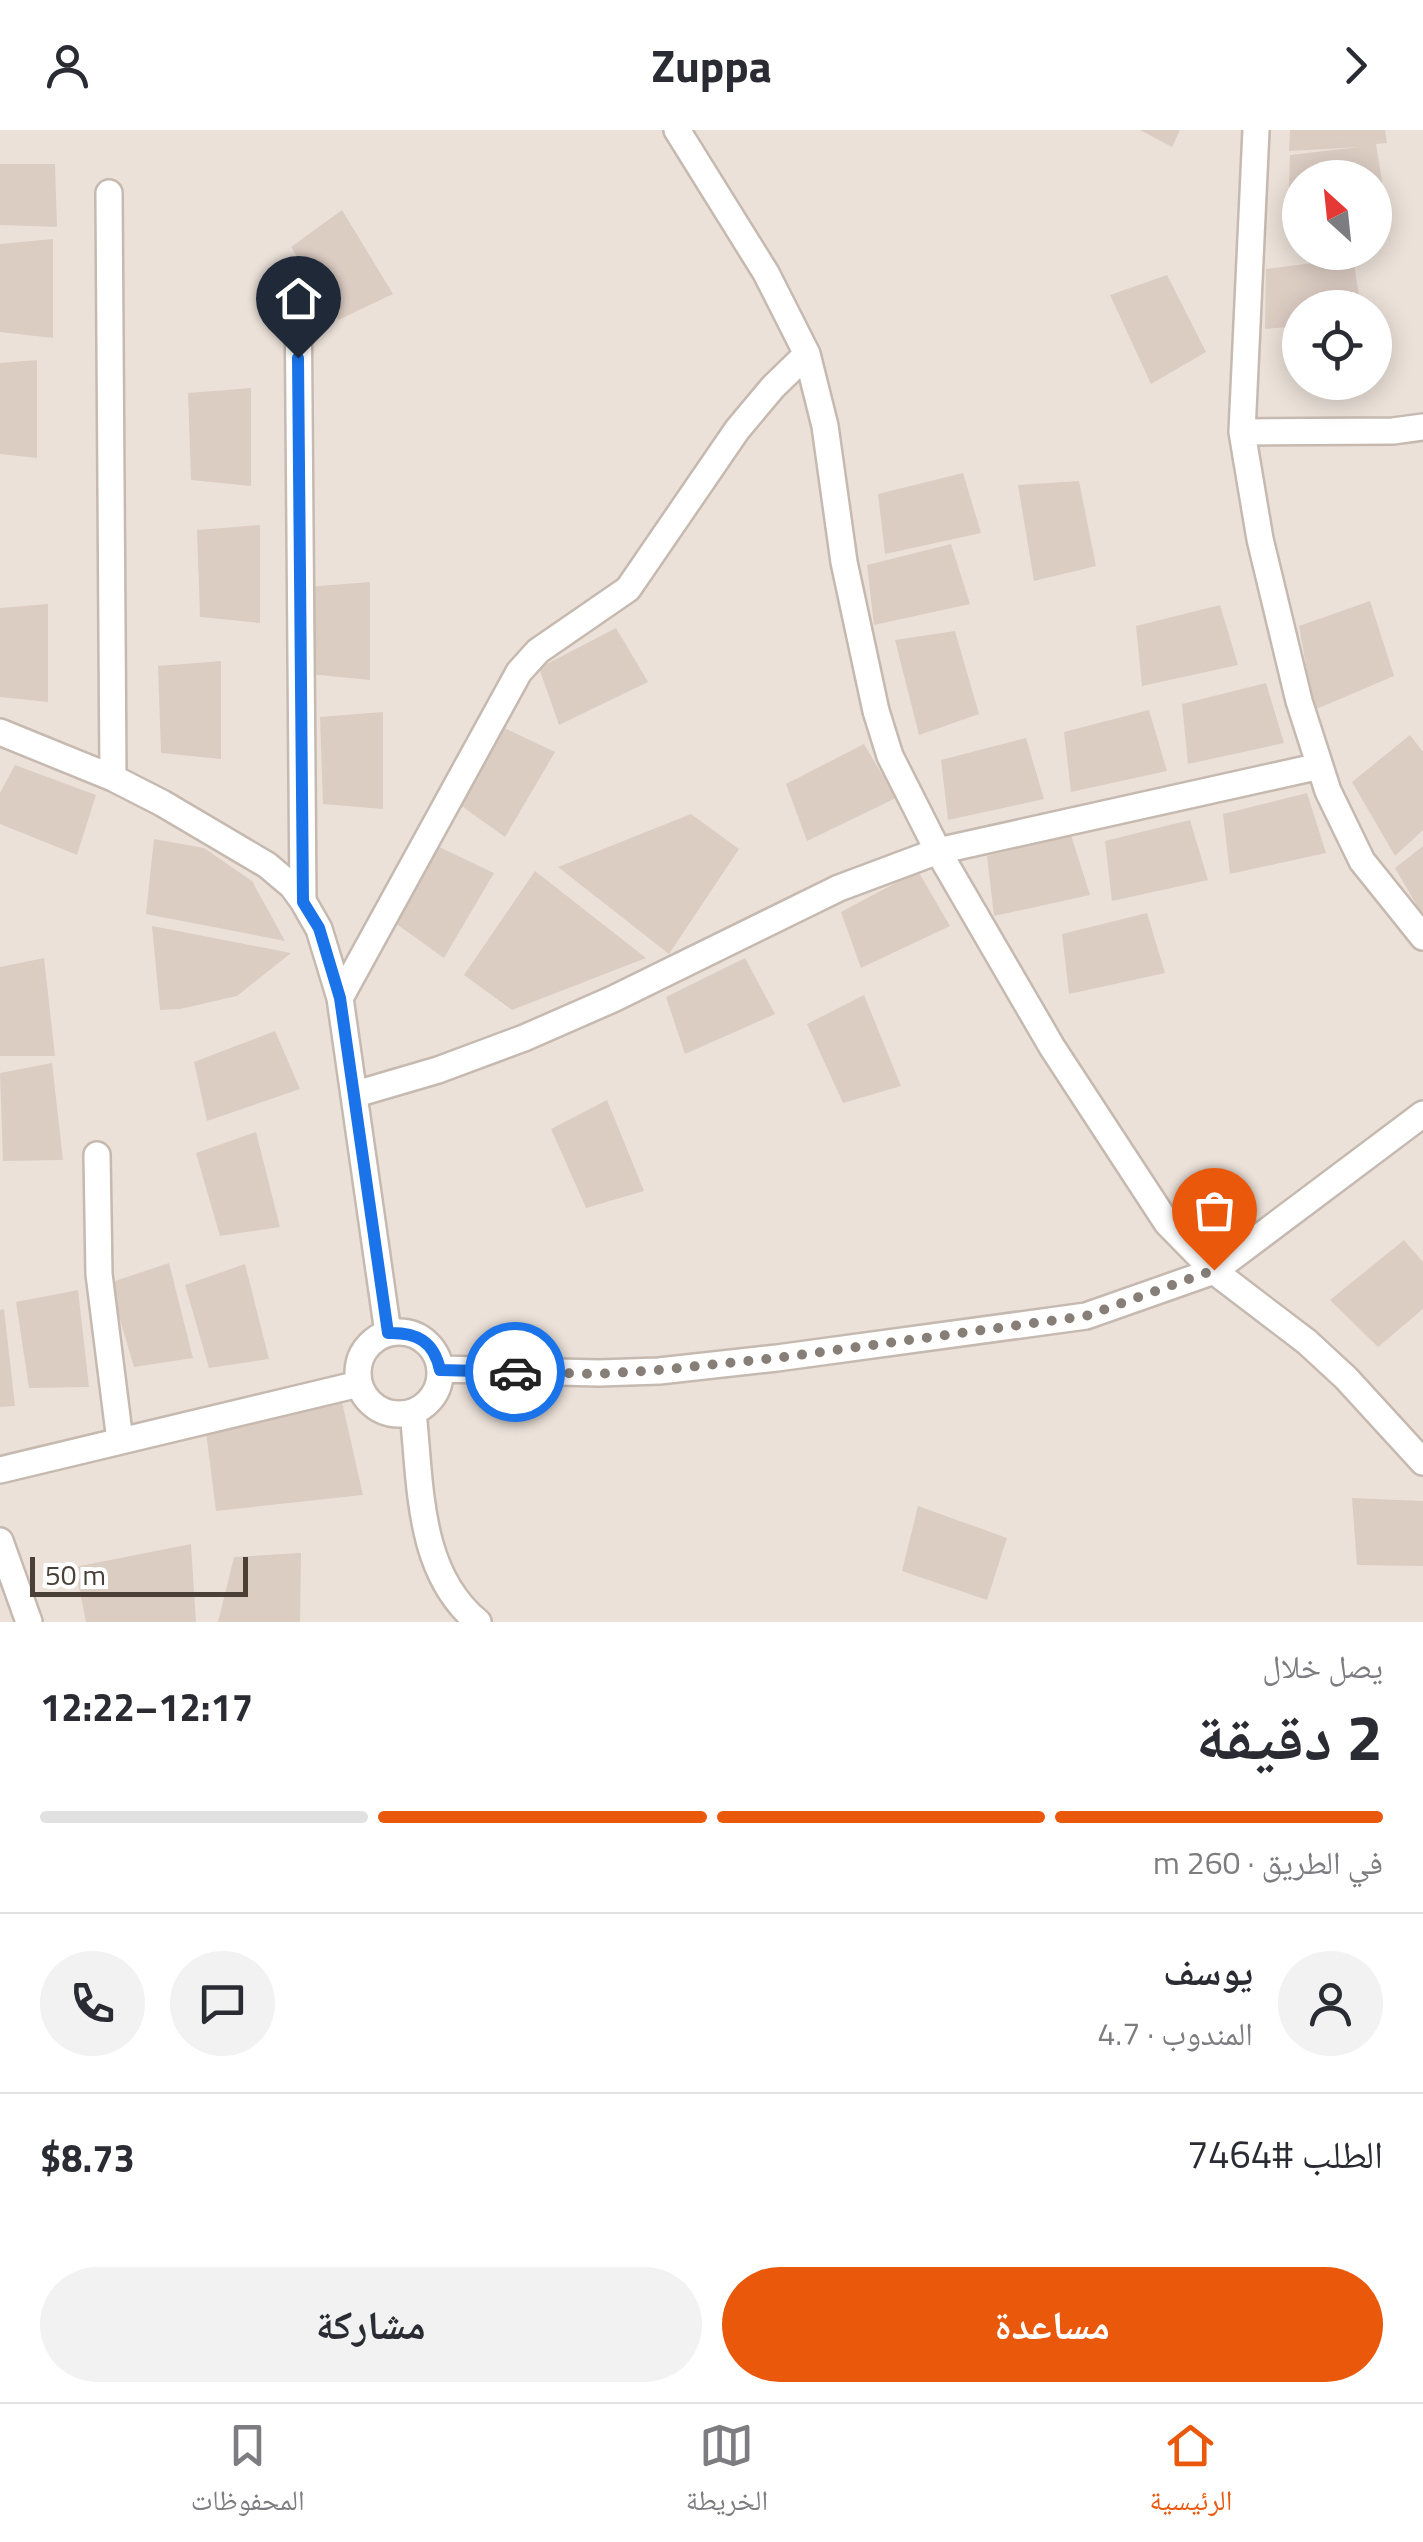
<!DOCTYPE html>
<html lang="ar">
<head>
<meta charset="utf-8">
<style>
	:root { --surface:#fff; --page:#f2f2f3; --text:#2b2b33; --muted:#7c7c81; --line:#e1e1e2; --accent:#ea580c }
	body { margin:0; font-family:"Titillium Web","Noto Naskh Arabic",sans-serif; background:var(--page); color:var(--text); direction:rtl; height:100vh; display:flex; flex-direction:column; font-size:38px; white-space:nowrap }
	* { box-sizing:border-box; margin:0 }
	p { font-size:32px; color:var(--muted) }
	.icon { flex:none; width:55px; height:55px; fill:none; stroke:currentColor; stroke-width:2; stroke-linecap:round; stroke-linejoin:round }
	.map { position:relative; height:1492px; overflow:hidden; direction:ltr }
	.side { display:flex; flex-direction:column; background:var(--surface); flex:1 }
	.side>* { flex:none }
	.needle { width:65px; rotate:333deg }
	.tools { position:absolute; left:1282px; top:30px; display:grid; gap:20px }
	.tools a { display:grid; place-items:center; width:110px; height:110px; border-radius:50%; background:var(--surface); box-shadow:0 5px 25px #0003; font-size:50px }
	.scale { position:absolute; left:30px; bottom:25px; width:218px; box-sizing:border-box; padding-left:10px; border:5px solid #4b4038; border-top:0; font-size:28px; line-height:35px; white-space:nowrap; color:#4b4038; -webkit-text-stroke:8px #fff; paint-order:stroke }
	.pin { position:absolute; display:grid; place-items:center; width:85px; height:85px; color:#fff; margin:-102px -42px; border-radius:50% 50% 50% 0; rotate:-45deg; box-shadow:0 0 10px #0007 }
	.pin .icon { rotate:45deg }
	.courier { position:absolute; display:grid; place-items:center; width:100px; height:100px; margin:-50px; border:8px solid #1a73e8; border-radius:50%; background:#fff; color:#222; box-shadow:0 2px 12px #0007 }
	.overview em { font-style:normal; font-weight:700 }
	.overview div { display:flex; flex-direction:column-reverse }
	.overview { display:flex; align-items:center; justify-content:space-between; height:170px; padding:0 40px }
	h1 { font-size:65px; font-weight:700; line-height:75px }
	.bar { display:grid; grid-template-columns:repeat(4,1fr); gap:15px 10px; align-content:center; height:120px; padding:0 40px }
	.bar i { height:12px; border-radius:8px; background:var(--line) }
	.bar .active { background:var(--accent) }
	.bar p { grid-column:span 4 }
	.line { display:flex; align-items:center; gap:25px; padding:0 40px; border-top:2px solid var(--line) }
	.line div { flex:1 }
	.round { display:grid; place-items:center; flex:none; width:105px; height:105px; border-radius:52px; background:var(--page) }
	.cta { display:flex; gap:20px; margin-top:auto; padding:20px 40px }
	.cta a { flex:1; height:115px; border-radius:60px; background:var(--accent); color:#fff; font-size:40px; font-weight:700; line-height:115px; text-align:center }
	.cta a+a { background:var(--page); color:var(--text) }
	header { display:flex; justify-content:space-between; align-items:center; height:130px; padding:0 40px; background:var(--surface); font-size:45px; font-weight:700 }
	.tabs { display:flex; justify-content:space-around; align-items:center; height:140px; border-top:2px solid var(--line); background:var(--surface); font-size:28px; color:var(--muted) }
	.tabs a { display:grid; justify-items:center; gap:5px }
	.tabs .active { color:var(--accent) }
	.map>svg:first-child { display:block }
	.residential { fill:#ebe1d9; fill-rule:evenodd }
	.building { fill:#dccdc3 }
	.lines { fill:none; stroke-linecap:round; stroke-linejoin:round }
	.minor-casing { stroke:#c6b9b0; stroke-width:30 }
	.minor { stroke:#fff; stroke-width:25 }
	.done { stroke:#877e77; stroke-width:10; stroke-dasharray:0 18 }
	.route { stroke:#1a73e8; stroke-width:12 }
</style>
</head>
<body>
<header><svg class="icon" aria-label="forward" viewBox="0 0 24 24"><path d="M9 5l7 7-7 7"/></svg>Zuppa<svg class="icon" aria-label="person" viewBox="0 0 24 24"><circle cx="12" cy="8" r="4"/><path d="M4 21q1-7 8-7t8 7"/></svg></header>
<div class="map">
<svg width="1423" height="1492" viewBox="0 0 1423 1492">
	<rect width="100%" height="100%" fill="#f6f1eb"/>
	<path class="residential" d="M0,0H1423V1492H0ZM1300,48H1375V122H1300ZM1300,178H1375V252H1300Z"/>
	<path class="building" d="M1140,0H1180L1172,17Z
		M1290,0H1385L1387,13L1376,14L1386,77L1375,78V48H1300V84L1288,85L1290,25L1359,17L1289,21Z
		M0,34H55L57,97L0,95Z
		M342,80L393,164L338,190L291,117Z
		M53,109V208L0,202V114Z
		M1353,128L1361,178H1300V196L1265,199L1266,139Z
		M1167,145L1206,222L1151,254L1110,165Z
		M37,230V328L0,324V233Z
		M251,258V356L191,350L188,263Z
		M963,343L981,403L885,424L878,364Z
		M1079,351L1096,436L1034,451L1018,355Z
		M260,395V493L200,487L197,400Z
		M951,414L970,474L874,495L867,435Z
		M370,452V550L310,544L307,457Z
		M1370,471L1394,546L1314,580L1299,496Z
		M48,474V572L0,567V478Z
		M1220,475L1238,535L1142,556L1136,496Z
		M616,498L648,552L559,595L539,538Z
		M955,501L979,584L919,605L895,510Z
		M221,531V629L161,623L158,536Z
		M1266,553L1284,613L1188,634L1182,574Z
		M1149,580L1167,641L1071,662L1064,602Z
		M383,582V679L323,674L320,587Z
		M498,595L555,622L505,707L456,672Z
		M1410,605L1423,622V700L1395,726L1352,652Z
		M1026,608L1044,669L948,690L941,630Z
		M864,614L896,668L807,711L786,654Z
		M15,635L96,665L77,725L0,694V663Z
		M1307,663L1326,723L1230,744L1223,684Z
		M691,684L739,719L669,824L558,737Z
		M1190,690L1208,750L1112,771L1105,711Z
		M1071,705L1090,765L994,786L987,726Z
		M154,709L204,718L252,751L285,811L146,784Z
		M437,716L494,743L444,828L395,793Z
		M1423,716V786L1395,738Z
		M535,741L646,828L512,880L464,845Z
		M918,741L950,796L861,838L841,782Z
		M1147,783L1165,843L1069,864L1062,804Z
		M152,796L291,823L237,866L180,879L160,880Z
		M44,828L55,926H0V837Z
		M745,828L775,884L685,924L666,867Z
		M864,865L901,956L843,973L807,894Z
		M275,901L300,959L207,991L194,932Z
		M52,933L63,1030L3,1031L0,943Z
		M607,970L644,1061L586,1078L551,999Z
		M256,1002L280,1097L220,1106L196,1023Z
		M1404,1110L1423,1132V1179L1378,1217L1330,1170Z
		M169,1133L193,1228L134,1237L109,1153Z
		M245,1134L269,1229L209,1238L185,1155Z
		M78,1160L89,1257L29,1258L16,1172Z
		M4,1179L15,1276L0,1277V1180Z
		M342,1272L363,1365L216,1381L206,1302Z
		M1352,1368L1423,1371V1436L1357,1435Z
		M918,1376L1007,1408L987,1470L902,1441Z
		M191,1414L196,1492H86L75,1437Z
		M301,1423L300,1492H218L234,1427Z"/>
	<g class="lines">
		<defs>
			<path id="minor" d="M677,0L766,143L807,224L825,296L844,432L876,581L890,626L938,721L1052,917L1167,1093L1214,1141L1307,1212L1346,1248L1423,1332
				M1256,0L1242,302L1260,409L1299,571L1328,661L1362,731L1423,807
				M109,63L113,648
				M298,155L303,771
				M1242,302L1393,301L1423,297
				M0,602L113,648L162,673L267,735L292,756L303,771L319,799L340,868L388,1203
				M340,868L519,542L538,521L628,459L737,300L773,257L807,224
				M356,964L438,940L524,908L613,869L839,758L938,721L1320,636
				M97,1025L99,1144L120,1311
				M358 1243a41 41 0 1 1 82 0a41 41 0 1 1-82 0Z
				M440,1239L599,1243L659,1241L777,1228L1086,1186L1214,1141L1423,984
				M413,1282C421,1355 417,1442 478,1492
				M0,1340L359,1254
				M0,1411L29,1492"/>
		</defs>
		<use href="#minor" class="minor-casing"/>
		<use href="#minor" class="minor"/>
	</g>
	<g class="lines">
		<path class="done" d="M515,1242L598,1244L659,1240L777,1228L1086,1186L1214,1140"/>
		<path class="route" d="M298,228L303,772L319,798L340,868L388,1203C416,1202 434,1211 440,1240L515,1242"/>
	</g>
</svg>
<div class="tools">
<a><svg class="needle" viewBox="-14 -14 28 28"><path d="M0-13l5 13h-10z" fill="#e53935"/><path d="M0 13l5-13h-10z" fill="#7c7c81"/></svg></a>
<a><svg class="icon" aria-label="locate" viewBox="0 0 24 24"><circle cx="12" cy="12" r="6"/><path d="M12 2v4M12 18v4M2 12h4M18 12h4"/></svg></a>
</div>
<div class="scale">50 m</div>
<div class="pin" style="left:1214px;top:1140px;background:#ea580c"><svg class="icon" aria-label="bag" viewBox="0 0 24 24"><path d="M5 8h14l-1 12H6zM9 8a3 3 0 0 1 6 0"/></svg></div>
<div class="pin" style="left:298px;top:228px;background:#1f2937"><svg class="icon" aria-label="home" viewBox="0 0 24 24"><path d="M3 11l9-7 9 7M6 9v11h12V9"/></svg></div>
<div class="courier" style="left:515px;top:1242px"><svg class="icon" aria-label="car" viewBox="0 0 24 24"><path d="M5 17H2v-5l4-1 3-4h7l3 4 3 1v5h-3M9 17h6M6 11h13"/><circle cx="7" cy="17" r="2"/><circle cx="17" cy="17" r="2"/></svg></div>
</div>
<section class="side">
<div class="overview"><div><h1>2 دقيقة</h1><p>يصل خلال</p></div><em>12:17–12:22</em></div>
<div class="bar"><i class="active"></i><i class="active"></i><i class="active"></i><i></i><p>في الطريق · 260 m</p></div>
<div class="line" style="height:180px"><a class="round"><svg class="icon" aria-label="person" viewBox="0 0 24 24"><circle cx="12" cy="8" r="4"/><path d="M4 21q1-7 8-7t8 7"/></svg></a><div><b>يوسف</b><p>المندوب · 4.7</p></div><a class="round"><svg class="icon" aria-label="chat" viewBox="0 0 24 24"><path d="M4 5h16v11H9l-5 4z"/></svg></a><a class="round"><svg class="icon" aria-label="phone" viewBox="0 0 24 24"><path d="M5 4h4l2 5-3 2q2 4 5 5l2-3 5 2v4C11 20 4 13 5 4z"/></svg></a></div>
<div class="line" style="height:130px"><div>الطلب #7464</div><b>$8.73</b></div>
<div class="cta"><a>مساعدة</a><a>مشاركة</a></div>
</section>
<nav class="tabs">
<a class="active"><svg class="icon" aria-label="home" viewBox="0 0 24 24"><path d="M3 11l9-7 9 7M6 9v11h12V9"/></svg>الرئيسية</a>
<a><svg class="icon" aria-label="map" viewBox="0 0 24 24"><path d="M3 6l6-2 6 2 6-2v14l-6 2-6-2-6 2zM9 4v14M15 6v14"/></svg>الخريطة</a>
<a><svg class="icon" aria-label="saved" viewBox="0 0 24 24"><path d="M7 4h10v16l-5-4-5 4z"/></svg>المحفوظات</a>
</nav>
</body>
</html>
